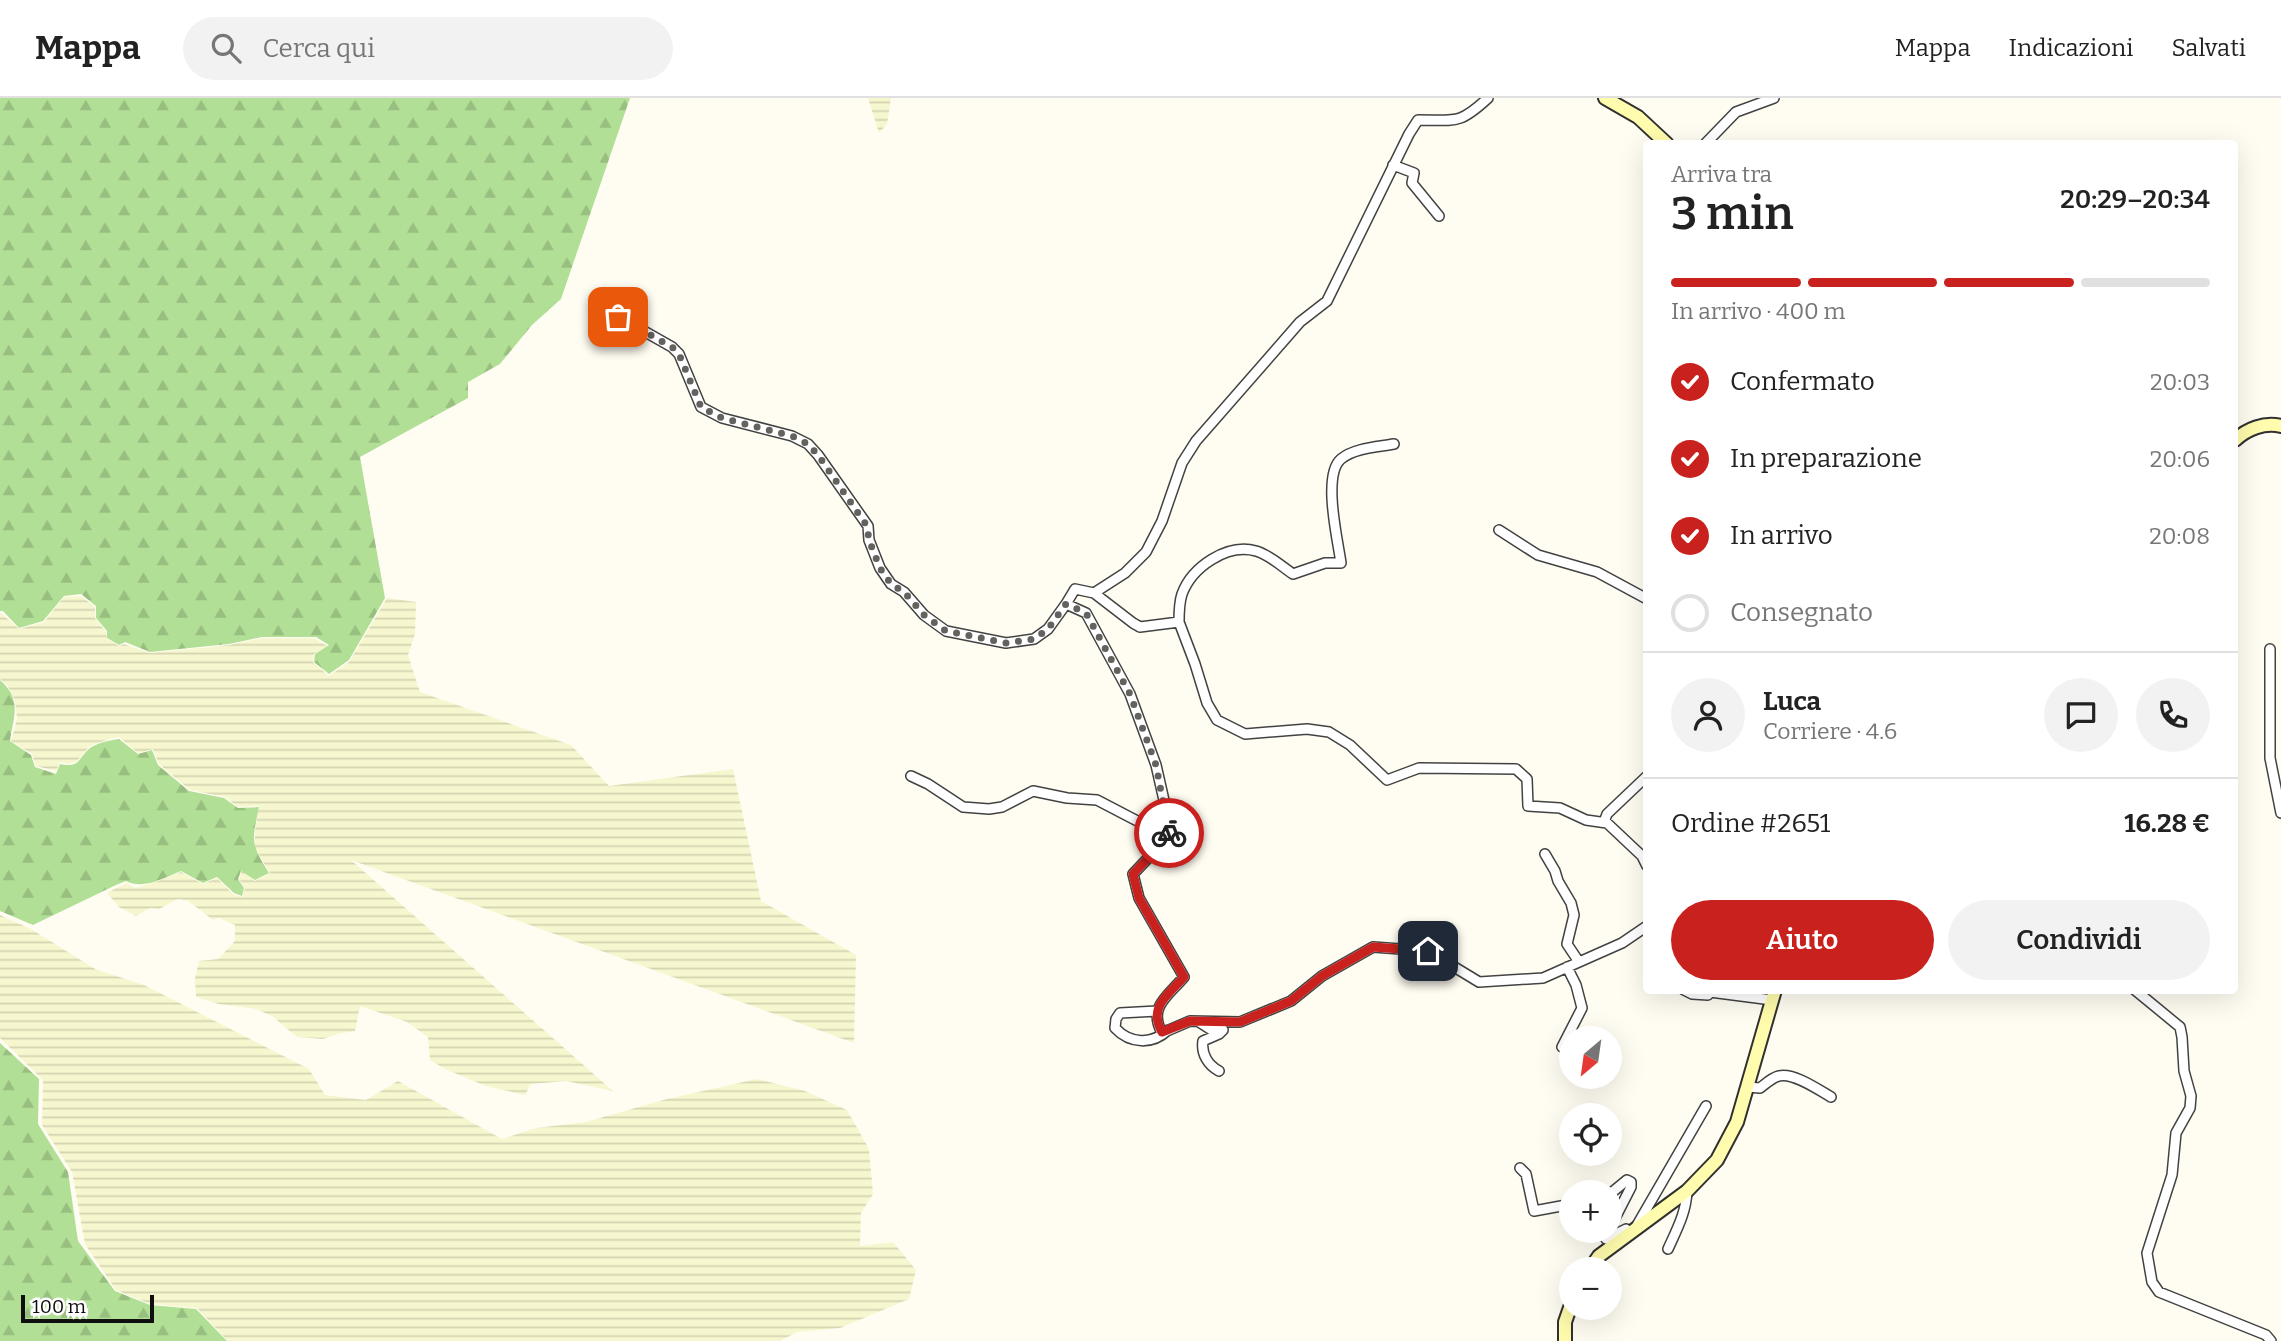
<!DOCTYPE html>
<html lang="it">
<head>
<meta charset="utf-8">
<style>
	:root { --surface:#fff; --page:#f2f2f2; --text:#222; --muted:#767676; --line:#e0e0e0; --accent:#c9211d }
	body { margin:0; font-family:Bitter,serif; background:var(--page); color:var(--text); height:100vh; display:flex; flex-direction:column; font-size:26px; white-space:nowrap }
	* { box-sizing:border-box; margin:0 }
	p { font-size:23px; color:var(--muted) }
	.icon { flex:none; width:38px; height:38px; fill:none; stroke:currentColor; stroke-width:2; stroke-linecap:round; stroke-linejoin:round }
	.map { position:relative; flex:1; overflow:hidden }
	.side { position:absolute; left:1643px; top:42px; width:595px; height:854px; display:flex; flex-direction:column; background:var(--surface); border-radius:7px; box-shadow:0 7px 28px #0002 }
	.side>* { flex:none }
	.needle { width:46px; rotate:209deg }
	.buttons { position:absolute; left:1559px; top:928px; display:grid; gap:14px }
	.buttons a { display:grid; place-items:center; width:63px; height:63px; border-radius:50%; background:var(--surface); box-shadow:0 7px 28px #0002; font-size:35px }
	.scale { position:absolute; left:21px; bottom:18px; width:133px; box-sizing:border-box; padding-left:7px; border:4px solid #0f0f0f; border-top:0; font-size:19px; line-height:24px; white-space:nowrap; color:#0f0f0f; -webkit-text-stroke:5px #fff; paint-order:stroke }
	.pin { position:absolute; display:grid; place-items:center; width:60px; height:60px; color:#fff; margin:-30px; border-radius:14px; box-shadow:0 4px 10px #0006 }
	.courier { position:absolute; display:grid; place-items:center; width:70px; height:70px; margin:-35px; border:5px solid #c9211d; border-radius:50%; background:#fff; color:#222; box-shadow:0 2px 9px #0007 }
	.headline em { font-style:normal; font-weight:600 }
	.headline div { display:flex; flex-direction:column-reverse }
	.headline { display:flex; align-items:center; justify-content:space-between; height:119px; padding:0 28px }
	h1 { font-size:46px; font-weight:600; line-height:52px }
	.bar { display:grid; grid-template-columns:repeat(4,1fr); gap:10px 7px; align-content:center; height:84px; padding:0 28px }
	.bar i { height:9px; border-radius:5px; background:var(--line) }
	.bar .on { background:var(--accent) }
	.bar p { grid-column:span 4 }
	.line { display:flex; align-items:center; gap:18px; padding:0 28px; border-top:2px solid var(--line) }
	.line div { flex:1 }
	.round { display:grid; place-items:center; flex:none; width:74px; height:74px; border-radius:37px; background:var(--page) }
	ol { padding:0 28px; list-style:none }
	li { display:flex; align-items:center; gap:21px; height:77px }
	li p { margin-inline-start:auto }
	li .icon { padding:7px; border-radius:50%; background:var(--accent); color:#fff; stroke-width:4 }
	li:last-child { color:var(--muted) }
	li i { width:38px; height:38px; border:4px solid var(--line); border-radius:50% }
	.cta { display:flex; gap:14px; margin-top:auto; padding:14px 28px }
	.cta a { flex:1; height:80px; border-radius:42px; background:var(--accent); color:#fff; font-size:28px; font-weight:600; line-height:80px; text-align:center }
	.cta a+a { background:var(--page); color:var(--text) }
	header { display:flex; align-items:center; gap:42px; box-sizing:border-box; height:98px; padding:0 35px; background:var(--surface); border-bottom:2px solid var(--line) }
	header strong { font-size:33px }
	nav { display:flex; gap:38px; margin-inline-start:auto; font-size:24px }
	.search { width:490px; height:63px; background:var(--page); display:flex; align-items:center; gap:18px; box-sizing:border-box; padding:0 24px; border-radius:38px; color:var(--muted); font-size:26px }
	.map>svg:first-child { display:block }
	.farmland { fill:url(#farmland-rules) }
	.forest { fill:url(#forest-firs) }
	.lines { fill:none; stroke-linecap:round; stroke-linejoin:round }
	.minor-casing { stroke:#424242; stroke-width:12 }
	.secondary-casing { stroke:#313131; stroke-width:16 }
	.minor { stroke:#fff; stroke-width:9 }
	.secondary { stroke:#fffcad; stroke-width:12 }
	.done { stroke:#63625e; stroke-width:7; stroke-dasharray:0 12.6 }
	.route { stroke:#c9211d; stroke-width:9 }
</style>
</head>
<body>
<header>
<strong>Mappa</strong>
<div class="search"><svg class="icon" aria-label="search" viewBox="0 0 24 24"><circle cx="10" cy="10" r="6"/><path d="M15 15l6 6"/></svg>Cerca qui</div>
<nav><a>Mappa</a><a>Indicazioni</a><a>Salvati</a></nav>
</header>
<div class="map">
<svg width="2281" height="1243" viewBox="0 0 2281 1243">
	<defs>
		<pattern id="farmland-rules" width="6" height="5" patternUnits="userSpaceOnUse" patternTransform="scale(1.75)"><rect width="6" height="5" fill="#f7f7cf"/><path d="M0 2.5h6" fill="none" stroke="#d3d3b1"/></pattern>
		<pattern id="forest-firs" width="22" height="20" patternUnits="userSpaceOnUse" patternTransform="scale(1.75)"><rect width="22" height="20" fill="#b2df96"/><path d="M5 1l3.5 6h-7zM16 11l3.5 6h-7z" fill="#98be80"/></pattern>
	</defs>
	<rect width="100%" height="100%" fill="#fffdf2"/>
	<path class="farmland" d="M868,0H891L887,26L879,35Z
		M81,498L95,509V520L106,534L107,541L119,548L124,546L150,555L229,547L262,540H314L327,548L314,556L313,564L329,578L349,564L387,500L416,504L415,536L408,557L420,594L571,647L609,688L733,671L761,803L856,857L854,945L351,762L613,993L566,983L531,986L525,997L486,988L445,971L430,962L428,939L407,924L360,908L355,933L337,936L323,941L297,939L272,918L256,911L219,906L196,899L195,880L199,863L218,861L235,843V827L219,820L213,822L188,803L178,801L159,811L150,810L136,818L119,809L107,795L126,785L135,790L156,784L181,774L203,786L217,780L233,796L242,799L245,790L239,781L242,773L255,783L270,775L255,750V733L259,708L238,709L225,699L190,692L159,666L153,651L138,655L119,639L112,640L90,648L76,664L68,666L60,664L56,673L36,668L32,656L11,643L17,621L15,602L7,587L0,581V514L19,531L44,524L64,499Z
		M0,817L31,831L95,871L144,887L309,971L325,997L366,1002L398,983L502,1041L536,1030L586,1024L667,1001L757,981L805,993L847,1012L869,1051L873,1096L861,1115L860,1148L893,1144L916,1172L909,1201L840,1230L797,1234L780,1243H228L197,1210L150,1206L116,1192L85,1146L72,1074L42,1027L43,982L0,940Z"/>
	<path class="forest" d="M0,0H630L561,201L532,227L500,266L468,284V300L360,359L385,500L349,562L329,576L314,564L315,556L329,547L316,539H262L229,546L150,554L125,544L119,547L107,540V533L96,520V508L81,496L64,498L43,523L19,530L3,513H0Z
		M0,582C23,602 13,619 10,643L31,657L35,669L56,676L60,666C81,670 77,661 90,650C97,645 110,642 119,641L138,656L152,652L158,667L189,693L224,700L238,710L259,709C252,743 250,745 269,775L255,782L241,773L238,781L244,790L242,798L234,795L217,779L203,785L181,773C164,780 143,792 126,783L116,787L33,827L0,813Z
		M0,945L39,981L38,1026L68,1074L78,1143L115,1193L150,1207L196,1211L227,1243H0Z"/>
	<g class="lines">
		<defs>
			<path id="minor" d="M1705,46L1736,14L1774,0
				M1393,67L1414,75L1412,85L1439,118
				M619,219L672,249L679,256L701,309L722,320L792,338L808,346L818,357L868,428L869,442L880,470L891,486L904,494L924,517L946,533L1006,545L1034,541L1048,531L1066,506
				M1499,432L1538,457L1597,474L1647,501
				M1094,495L1125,475L1146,454L1162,423L1182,365L1196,343L1300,224L1327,203L1409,36L1418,22C1456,22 1459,27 1488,0
				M1179,524C1179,515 1179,505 1182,496C1192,469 1227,445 1256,453C1270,457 1281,468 1293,476L1325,465H1341C1338,443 1322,377 1341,361C1354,350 1378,349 1394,346
				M2270,551V660L2281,715
				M911,678L928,686L963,709L989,711L1002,709L1033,693L1067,700L1097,702L1168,739
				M1604,724L1607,716L1647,678
				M1545,756L1555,773L1558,783L1571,805L1574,817L1567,846L1579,864
				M1647,768L1642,758L1607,725L1586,722L1560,710L1528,708L1527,681L1516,671L1419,670L1387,682L1350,647L1329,634L1307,631L1245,636L1217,622L1207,605L1195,566L1179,524L1140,529L1133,525L1094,495L1075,491L1066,506L1086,515L1130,596L1156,667L1168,720L1170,737L1133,776L1139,800L1184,879C1167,899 1148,909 1162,935L1190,923L1240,924L1291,903L1322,878L1373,849L1428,853L1479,884L1543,880L1622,845L1647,828
				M1684,892L1692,896L1708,897L1710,894L1772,902
				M2135,892L2180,929L2182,939L2184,973L2191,998L2190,1010L2176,1035L2172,1077L2147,1155L2152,1184L2159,1194L2266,1237L2271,1243
				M1157,913L1120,915L1116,921L1115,930C1130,946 1152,947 1168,932
				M1199,924L1210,931L1223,932L1219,936L1203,943C1201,956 1208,967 1219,973
				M1562,949L1582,910L1576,887L1567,869
				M1747,989L1760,990C1765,986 1773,979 1779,978C1793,974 1819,992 1831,999
				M1520,1070L1526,1076L1534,1113L1572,1106
				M1610,1096L1627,1082L1631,1084V1089L1610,1130
				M1636,1129L1706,1008
				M1609,1132L1606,1141L1626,1131
				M1668,1151C1677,1131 1686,1115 1687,1093"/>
			<path id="secondary" d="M1605,0L1638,19L1667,46
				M2235,342C2247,331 2264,324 2281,328
				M1590,1171L1599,1158L1687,1093L1717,1062L1737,1024L1775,892
				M1565,1243V1224L1572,1204"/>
		</defs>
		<use href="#minor" class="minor-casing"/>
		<use href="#secondary" class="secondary-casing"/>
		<use href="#minor" class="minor"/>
		<use href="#secondary" class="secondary"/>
	</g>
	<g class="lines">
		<path class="done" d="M618,219L672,249L679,256L701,309L722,320L792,338L808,346L818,357L867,428L869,442L880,470L891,486L904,494L924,517L946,533L1006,545L1034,541L1048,531L1066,506L1086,515L1130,596L1156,667L1169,735"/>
		<path class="route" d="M1169,735L1170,737L1133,776L1139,800L1184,879C1167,898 1148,909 1162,934L1190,923L1240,924L1291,903L1322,878L1373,849L1428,853"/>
	</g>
</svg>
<div class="buttons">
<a><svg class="needle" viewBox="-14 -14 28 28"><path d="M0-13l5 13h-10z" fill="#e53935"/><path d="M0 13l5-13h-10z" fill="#767676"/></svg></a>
<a><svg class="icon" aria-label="locate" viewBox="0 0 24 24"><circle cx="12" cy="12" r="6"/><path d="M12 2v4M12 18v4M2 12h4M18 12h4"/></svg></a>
<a>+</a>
<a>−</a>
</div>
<div class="scale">100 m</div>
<div class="pin" style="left:618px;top:219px;background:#ea580c"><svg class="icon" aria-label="bag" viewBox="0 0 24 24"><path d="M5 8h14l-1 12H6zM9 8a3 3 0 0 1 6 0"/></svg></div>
<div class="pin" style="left:1428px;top:853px;background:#1f2937"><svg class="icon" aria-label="home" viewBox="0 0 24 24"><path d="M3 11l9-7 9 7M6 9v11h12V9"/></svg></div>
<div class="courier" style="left:1169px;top:735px"><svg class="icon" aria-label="bike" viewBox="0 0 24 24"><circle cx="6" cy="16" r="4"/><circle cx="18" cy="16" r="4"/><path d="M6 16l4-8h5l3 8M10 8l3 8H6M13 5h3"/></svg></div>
<section class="side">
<div class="headline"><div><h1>3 min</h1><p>Arriva tra</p></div><em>20:29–20:34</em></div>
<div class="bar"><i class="on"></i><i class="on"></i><i class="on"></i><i></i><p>In arrivo · 400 m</p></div>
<ol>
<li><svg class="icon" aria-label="check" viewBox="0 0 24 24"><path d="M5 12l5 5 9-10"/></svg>Confermato<p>20:03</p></li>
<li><svg class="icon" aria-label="check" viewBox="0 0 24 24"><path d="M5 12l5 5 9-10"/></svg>In preparazione<p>20:06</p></li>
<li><svg class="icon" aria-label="check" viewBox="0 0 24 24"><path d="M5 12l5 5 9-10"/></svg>In arrivo<p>20:08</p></li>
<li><i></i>Consegnato</li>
</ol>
<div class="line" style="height:126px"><a class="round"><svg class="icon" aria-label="person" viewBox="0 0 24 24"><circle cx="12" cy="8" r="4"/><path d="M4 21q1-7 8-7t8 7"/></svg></a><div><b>Luca</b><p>Corriere · 4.6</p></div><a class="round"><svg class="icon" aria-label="chat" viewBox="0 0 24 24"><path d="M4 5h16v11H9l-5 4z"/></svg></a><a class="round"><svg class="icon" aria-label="phone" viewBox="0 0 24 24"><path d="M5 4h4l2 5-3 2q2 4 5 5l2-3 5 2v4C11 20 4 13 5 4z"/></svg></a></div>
<div class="line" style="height:91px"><div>Ordine #2651</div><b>16.28 €</b></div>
<div class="cta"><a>Aiuto</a><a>Condividi</a></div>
</section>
</div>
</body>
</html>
